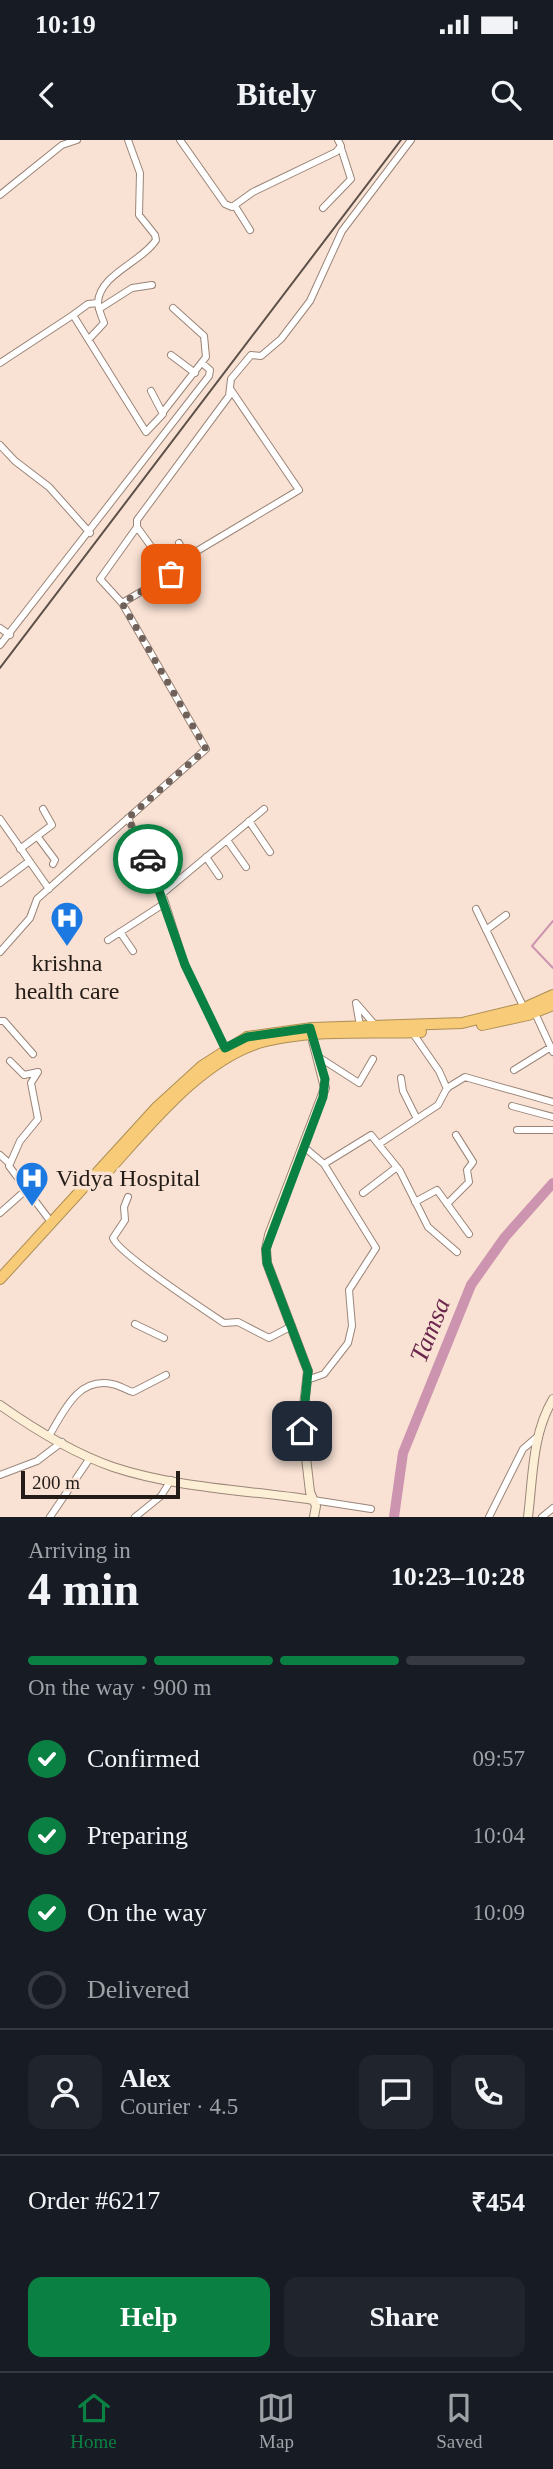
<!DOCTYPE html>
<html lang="en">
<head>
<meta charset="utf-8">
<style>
	:root { --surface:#171b24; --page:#20242c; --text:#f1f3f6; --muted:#9ea1a6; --line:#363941; --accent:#0b8043 }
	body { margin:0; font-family:"Times New Roman",serif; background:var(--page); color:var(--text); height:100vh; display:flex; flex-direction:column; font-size:26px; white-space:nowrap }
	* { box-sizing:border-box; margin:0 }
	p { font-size:23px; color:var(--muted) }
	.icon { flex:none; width:38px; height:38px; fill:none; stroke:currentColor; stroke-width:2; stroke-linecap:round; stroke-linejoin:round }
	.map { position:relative; height:1377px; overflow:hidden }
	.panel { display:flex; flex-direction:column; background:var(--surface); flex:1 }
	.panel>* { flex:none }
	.scale { position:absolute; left:21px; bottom:18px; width:159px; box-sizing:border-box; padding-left:7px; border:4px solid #241c17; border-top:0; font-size:19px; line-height:24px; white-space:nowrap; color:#241c17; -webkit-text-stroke:5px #f9e2d4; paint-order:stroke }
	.pin { position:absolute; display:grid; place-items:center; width:60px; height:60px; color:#fff; margin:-30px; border-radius:14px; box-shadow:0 4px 10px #0006 }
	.courier { position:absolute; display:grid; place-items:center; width:70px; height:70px; margin:-35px; border:5px solid #0b8043; border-radius:50%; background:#fff; color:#222; box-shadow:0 2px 9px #0007 }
	.summary em { font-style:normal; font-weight:700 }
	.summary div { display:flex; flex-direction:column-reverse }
	.summary { display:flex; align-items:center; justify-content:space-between; height:119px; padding:0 28px }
	h1 { font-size:46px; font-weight:700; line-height:52px }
	.bar { display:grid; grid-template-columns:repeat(4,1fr); gap:10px 7px; align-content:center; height:84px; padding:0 28px }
	.bar i { height:9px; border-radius:5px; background:var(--line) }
	.bar .active { background:var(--accent) }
	.bar p { grid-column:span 4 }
	.line { display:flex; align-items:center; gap:18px; padding:0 28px; border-top:2px solid var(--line) }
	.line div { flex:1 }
	.round { display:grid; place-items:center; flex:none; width:74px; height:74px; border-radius:14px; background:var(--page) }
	ol { padding:0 28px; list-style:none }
	li { display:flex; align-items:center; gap:21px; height:77px }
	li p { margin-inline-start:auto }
	li .icon { padding:7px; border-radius:50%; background:var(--accent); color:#fff; stroke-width:4 }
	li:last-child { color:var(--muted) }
	li i { width:38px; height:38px; border:4px solid var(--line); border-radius:50% }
	.cta { display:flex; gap:14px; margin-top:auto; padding:14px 28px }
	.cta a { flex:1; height:80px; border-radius:14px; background:var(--accent); color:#fff; font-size:28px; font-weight:700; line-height:80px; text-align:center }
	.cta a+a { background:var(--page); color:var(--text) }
	.status { display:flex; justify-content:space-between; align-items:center; height:49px; padding:0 35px; background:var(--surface); direction:ltr }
	.status svg { height:19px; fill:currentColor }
	header { display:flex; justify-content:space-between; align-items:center; height:91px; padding:0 28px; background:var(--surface); font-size:32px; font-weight:700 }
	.tabs { display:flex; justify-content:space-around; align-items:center; height:98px; border-top:2px solid var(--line); background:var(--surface); font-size:19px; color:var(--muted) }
	.tabs a { display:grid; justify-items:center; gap:4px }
	.tabs .active { color:var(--accent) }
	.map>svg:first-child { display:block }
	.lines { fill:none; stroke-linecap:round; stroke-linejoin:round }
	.stream { stroke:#cd94af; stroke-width:2 }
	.river { stroke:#cd94af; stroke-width:10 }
	.street-casing { stroke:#9a8578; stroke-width:8 }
	.secondary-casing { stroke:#9a8578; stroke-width:10 }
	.highway-casing { stroke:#ad8e55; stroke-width:12 }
	.street { stroke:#fff; stroke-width:6 }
	.secondary { stroke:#fdefd6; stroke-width:8 }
	.highway { stroke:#f7cb77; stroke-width:10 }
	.rail { stroke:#5c5048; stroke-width:2 }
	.done { stroke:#6f6159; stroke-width:7; stroke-dasharray:0 12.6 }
	.route { stroke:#0b8043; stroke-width:9 }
	.labels { text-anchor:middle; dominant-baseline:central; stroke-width:7; stroke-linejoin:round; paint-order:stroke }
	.poi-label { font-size:24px; fill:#241c17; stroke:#f9e2d4 }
	.water-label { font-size:26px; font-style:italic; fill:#6b274c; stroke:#f9e2d4 }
</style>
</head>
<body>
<div class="status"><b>10:19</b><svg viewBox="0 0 49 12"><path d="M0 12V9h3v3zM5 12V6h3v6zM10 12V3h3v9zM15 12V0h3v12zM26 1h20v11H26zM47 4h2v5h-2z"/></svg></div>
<header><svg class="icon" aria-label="back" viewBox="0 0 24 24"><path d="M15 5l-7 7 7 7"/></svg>Bitely<svg class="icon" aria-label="search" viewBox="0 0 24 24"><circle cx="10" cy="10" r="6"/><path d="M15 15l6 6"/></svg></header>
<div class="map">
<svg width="553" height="1377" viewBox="0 0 553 1377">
	<rect width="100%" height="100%" fill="#f9e2d4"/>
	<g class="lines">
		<path class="stream" d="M553,781L532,806L553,828"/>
		<path class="river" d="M394,1377L403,1313L471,1145L505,1097L553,1043"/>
		<defs>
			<path id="street" d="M180,0L225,64L232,67L253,52L336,12L341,6L338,0
				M0,55L62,5L77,0
				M235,66L250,90
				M323,68L351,39L341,8
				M99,169L132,148L152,145
				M73,175L88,164L98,163
				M89,199L104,183C102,177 98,169 98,162C100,134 142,122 156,100L155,95L139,75L140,33L128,0
				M171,215L195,233
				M0,223L73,175L146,292L163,274L151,251
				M163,272L206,217L204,196L173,168
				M0,305L15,321L49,347L90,393
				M179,403L186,418
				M171,434L180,429L182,420L299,350L231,250
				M122,463L171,434L137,387V380L229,256L231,239L251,215L261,216L281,199L310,161L342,91L411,0
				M0,488L10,495
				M0,505L209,236L210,230L202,223
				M128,678L164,759L185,825L225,908
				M0,679L49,749
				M249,681L270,712
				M37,696L55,720L53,724
				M227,700L246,727
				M20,709L52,685L43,669
				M206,717L219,736
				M0,743L28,722
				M162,754L264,669
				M476,769L524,868
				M486,790L506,775
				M120,792L133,811
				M108,800L165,763
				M0,812L30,778L37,759L206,609L122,463L100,439L137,387
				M535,873L553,912
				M0,881H4L33,914
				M360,886L356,863L375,885
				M412,892L439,931L447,949
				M317,916L359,943L373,919
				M10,921L24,935L38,932L31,943L38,979L20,1001L9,1026L51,1082
				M514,930L551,907
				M401,938L403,951L417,979
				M512,966L553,977
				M517,990H553
				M379,1004L438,965L447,948L465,937L553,962
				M304,1007L324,1024L376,1108L349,1150L352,1186L348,1203L324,1234L307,1240
				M0,1015L9,1023
				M324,1024L371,995L400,1031L428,1087L457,1112
				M363,1053L397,1027
				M128,1057L124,1067L125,1080L113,1098C118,1113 206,1171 224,1183L238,1182L269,1198L292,1186
				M415,1062L437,1050L469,1094
				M447,1064L469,1042L467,1030L473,1022L456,995
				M0,1073L26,1050
				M135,1184L164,1198
				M49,1296C64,1271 78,1237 112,1244C119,1245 126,1250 133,1252L166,1235
				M0,1335L37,1321L62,1302
				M313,1360L371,1369
				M50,1377L90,1318
				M135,1377L161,1356L171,1340
				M489,1377L523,1309L537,1297
				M542,1377L553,1368"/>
			<path id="secondary" d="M310,889L325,948L269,1095L266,1109L267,1123L308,1231L302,1283L310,1352L316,1366L314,1377
				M0,1265C34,1289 73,1313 113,1327C176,1348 247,1350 313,1360
				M528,1377C533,1337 532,1294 553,1259"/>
			<path id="highway" d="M482,885L528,875L553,865
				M97,1043C142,995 200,917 266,901C316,889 371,894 421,892
				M0,1139L156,968L202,926L247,897L312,888L462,883L524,868L553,855"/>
		</defs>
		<use href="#street" class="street-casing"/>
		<use href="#secondary" class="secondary-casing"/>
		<use href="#highway" class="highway-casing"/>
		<use href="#street" class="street"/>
		<use href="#secondary" class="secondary"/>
		<use href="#highway" class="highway"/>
		<path class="rail" d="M0,528L401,0"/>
	</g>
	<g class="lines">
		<path class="done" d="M148,719L128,678L206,609L122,463L171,434"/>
		<path class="route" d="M148,719L185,825L225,908L247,897L310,888L325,939L323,957L266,1109L267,1123L308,1231L302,1291"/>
	</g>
	<defs>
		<symbol id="hospital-pin" viewBox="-11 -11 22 30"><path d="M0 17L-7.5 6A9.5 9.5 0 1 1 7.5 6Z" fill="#1d79e2" stroke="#f9e2d4"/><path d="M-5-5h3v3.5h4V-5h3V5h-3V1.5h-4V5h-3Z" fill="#fff"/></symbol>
	</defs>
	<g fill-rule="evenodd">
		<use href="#hospital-pin" x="48" y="759" width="38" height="52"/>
		<use href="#hospital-pin" x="13" y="1019" width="38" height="52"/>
	</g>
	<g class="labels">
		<g class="poi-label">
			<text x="67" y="823">krishna<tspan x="67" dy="28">health care</tspan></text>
			<text x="56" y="1038" text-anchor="start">Vidya Hospital</text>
		</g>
		<g class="water-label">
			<text transform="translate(430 1190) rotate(-68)">Tamsa</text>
		</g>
	</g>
</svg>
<div class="scale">200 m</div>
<div class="pin" style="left:171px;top:434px;background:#ea580c"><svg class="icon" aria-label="bag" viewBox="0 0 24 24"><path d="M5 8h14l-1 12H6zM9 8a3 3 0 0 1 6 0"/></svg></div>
<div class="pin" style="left:302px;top:1291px;background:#1f2937"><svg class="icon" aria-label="home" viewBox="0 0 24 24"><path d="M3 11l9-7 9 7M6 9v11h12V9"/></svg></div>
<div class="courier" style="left:148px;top:719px"><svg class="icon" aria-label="car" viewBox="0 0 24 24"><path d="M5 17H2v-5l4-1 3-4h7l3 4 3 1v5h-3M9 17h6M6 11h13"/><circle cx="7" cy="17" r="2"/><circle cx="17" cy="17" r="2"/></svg></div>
</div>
<section class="panel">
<div class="summary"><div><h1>4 min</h1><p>Arriving in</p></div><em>10:23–10:28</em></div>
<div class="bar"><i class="active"></i><i class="active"></i><i class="active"></i><i></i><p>On the way · 900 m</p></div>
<ol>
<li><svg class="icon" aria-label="check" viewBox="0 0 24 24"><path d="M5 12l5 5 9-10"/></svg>Confirmed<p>09:57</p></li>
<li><svg class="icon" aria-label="check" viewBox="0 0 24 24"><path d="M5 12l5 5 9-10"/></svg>Preparing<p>10:04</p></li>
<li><svg class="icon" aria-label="check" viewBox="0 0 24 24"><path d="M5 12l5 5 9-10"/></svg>On the way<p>10:09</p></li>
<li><i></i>Delivered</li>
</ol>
<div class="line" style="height:126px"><a class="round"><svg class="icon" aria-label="person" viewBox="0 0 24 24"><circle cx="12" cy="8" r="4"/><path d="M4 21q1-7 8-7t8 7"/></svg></a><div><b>Alex</b><p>Courier · 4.5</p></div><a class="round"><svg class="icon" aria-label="chat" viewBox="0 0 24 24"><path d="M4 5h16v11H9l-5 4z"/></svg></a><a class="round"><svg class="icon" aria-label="phone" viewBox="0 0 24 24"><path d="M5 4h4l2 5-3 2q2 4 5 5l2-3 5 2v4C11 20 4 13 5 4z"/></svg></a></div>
<div class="line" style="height:91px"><div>Order #6217</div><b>₹454</b></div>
<div class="cta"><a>Help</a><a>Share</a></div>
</section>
<nav class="tabs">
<a class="active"><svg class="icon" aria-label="home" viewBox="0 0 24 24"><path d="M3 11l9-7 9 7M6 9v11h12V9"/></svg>Home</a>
<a><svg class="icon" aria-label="map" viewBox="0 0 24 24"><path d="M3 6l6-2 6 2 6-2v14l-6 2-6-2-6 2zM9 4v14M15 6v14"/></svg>Map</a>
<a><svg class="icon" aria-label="saved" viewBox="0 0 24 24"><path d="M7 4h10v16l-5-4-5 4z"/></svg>Saved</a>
</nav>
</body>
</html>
